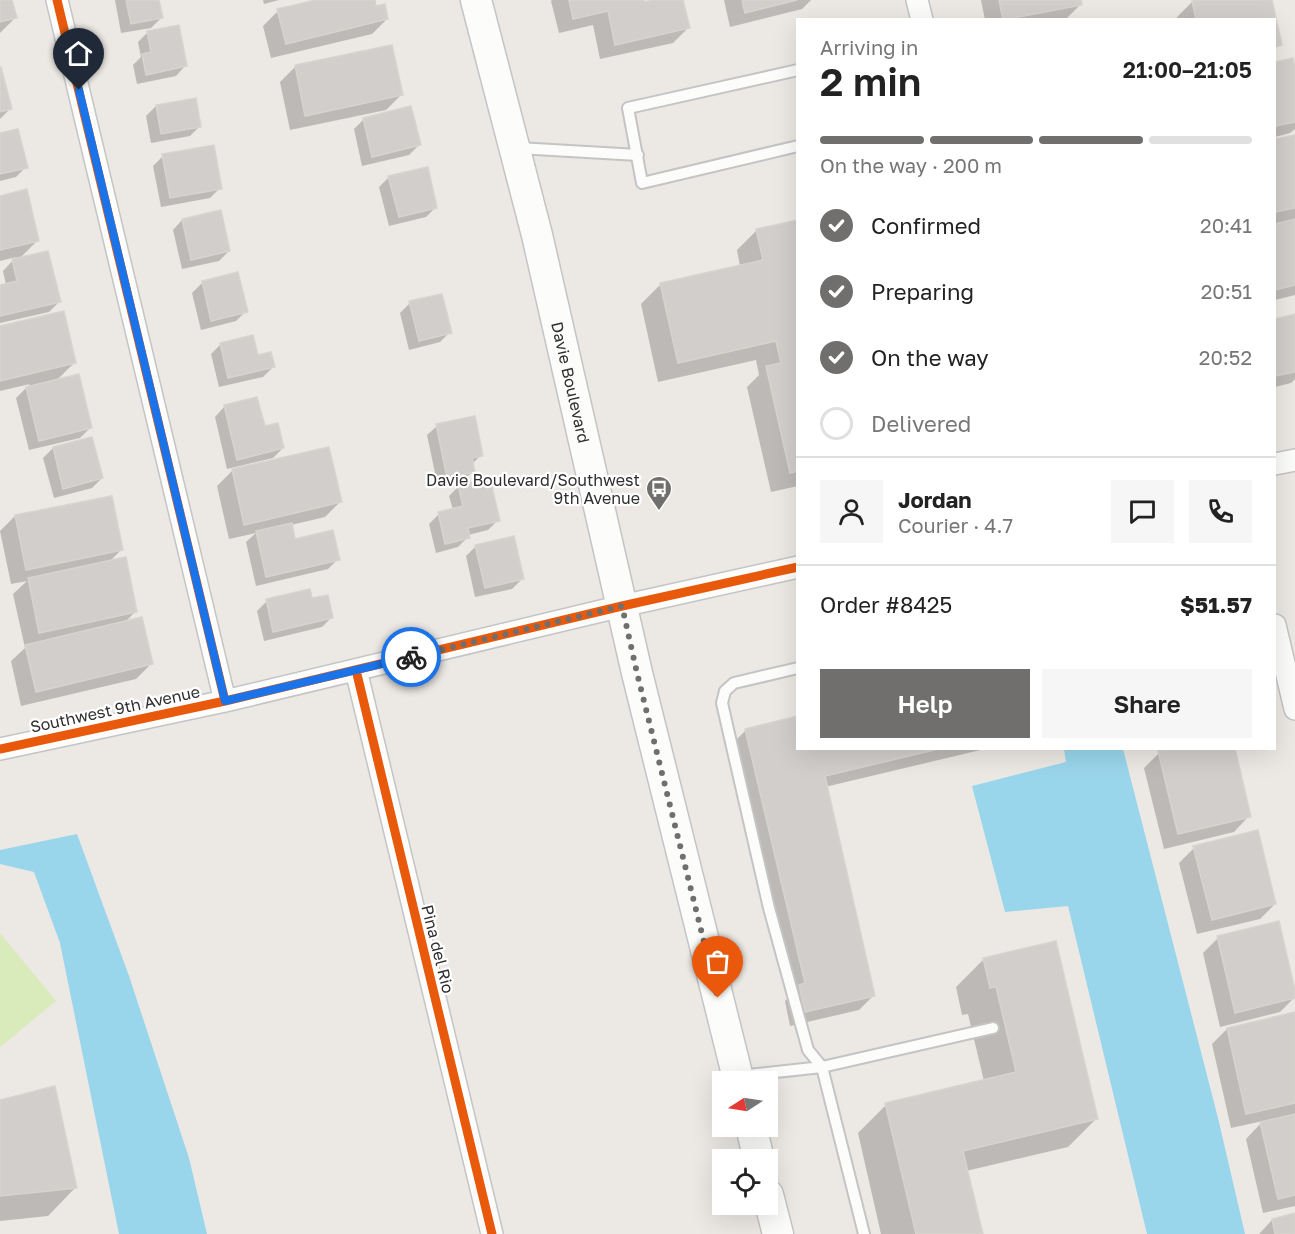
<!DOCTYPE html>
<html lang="en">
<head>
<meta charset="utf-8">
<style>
	:root { --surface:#fff; --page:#f6f6f6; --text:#222; --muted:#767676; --line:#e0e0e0; --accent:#706f6e }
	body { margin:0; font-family:"Golos Text",sans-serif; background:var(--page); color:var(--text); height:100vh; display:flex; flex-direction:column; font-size:22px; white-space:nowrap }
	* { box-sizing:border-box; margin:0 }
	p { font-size:20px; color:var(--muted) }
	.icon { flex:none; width:33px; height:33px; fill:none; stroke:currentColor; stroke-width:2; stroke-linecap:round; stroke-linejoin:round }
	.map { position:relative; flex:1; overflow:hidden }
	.details { position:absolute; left:796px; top:18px; width:480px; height:732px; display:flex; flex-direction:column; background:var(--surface); border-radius:0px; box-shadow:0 6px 24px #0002 }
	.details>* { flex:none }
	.needle { width:39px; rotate:258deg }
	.buttons { position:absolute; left:712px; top:1071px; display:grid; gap:12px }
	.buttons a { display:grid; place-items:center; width:66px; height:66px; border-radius:0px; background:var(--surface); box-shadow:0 6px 24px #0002; font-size:30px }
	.pin { position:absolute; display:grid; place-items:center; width:51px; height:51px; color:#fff; margin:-62px -26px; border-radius:50% 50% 50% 0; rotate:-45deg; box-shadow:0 0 6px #0007 }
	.pin .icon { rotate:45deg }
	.courier { position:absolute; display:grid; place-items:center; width:60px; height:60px; margin:-30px; border:4px solid #1a73e8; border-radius:50%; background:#fff; color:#222; box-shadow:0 2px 8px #0007 }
	.overview em { font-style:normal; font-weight:600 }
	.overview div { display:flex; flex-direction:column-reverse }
	.overview { display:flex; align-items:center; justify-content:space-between; height:102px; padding:0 24px }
	h1 { font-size:39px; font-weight:600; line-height:45px }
	.bar { display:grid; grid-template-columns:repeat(4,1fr); gap:9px 6px; align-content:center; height:72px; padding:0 24px }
	.bar i { height:8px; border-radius:4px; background:var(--line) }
	.bar .current { background:var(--accent) }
	.bar p { grid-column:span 4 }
	.line { display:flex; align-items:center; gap:15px; padding:0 24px; border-top:2px solid var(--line) }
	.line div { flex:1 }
	.round { display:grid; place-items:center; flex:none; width:63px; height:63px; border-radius:0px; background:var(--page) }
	ol { padding:0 24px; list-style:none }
	li { display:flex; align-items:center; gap:18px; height:66px }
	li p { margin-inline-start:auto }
	li .icon { padding:6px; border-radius:50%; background:var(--accent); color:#fff; stroke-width:4 }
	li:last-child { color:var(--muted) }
	li i { width:33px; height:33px; border:3px solid var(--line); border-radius:50% }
	.cta { display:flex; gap:12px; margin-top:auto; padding:12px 24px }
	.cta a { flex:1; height:69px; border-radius:0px; background:var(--accent); color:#fff; font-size:24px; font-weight:600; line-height:69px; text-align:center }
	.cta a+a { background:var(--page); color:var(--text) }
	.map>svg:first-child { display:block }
	.pitch { fill:#d9eabb }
	.water { fill:#99d6ec }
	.shadow { fill:#0003 }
	.building { fill:#d1cecb; stroke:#d7d4d0; stroke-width:1.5 }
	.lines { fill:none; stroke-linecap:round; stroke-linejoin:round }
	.service-casing { stroke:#c5c4c5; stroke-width:14 }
	.minor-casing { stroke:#c5c4c5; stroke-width:24 }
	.secondary-casing { stroke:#c5c4c5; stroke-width:33 }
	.service { stroke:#fcfcfb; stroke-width:10 }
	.minor { stroke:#fcfcfb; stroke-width:21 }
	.secondary { stroke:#fcfcfb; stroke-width:30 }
	.cycleway-casing { stroke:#fff; stroke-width:13 }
	.cycleway { stroke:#e8590c; stroke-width:9 }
	.done { stroke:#706f6e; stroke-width:6; stroke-dasharray:0 10.8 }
	.route { stroke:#1a73e8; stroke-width:8 }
	.labels { text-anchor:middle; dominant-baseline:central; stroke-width:4.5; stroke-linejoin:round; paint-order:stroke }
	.street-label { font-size:16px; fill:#2e2e2e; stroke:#fff }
	.poi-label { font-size:16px; fill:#2e2e2e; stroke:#fff; text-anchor:end }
</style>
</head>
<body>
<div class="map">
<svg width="1295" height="1234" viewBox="0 0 1295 1234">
	<rect width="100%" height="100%" fill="#ece8e4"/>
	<path class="pitch" d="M0,933L56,1001L0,1047Z"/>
	<path class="water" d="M1064,749H1123L1218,1118L1245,1234H1147L1068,906L1005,912L972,786L1066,762Z
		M77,834L129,976L189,1158L207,1234H119L60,943L34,872L0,864V850Z"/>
	<path class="shadow" d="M0,0H11L15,18L0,33Z
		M115,0H158L161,18L151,28L121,33Z
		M263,0H279L264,4Z
		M322,0H373L375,8L387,19L372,34L271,58L263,26L278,11Z
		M552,0H643L644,4L659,0H682L688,28L673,43L600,59L593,25L559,33L551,1Z
		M724,0H811L802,9L730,27Z
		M981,0H1080L1081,4L1065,20H985Z
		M1202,0H1270L1275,20H1178L1177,17L1192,2Z
		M148,32L185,66L176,76L137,84L133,65L141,57L138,42Z
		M391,47L401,95L386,110L290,130L280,82L295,67Z
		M1275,64L1295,75V129L1290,133L1275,137Z
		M0,69L10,109L0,119Z
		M156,106L200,126L190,136L151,143L146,116Z
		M364,119L419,145L409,155L362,166L354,129Z
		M0,135L26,167L16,177L0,181Z
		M1295,137V295L1275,300V141Z
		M163,156L220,188L210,198L161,207L153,166Z
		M389,177L436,207L426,217L389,226L379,187Z
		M0,197L38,240L19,259L59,302L49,312L0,323V287L6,285L3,271L16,257L0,261Z
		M182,220L229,251L219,261L182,269L173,230Z
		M798,221V486L771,492L747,387L759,375L756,360L658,382L641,304L661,284L740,266L737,250L757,230Z
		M202,283L246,311L236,321L201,330L192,293Z
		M410,303L450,332L440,342L409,350L400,313Z
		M1275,321H1295V379L1291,383L1275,387Z
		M0,328L75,362L56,381L90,428L80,438L29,450L16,398L30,384L0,391Z
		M221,344L257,357L273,367L263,377L219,387L211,354Z
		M224,407L263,428L283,448L273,458L227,469L215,417Z
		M437,426L481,455L472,464L473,471L463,481L438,487L427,435Z
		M53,448L102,478L92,488L54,498L43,458Z
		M232,471L340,502L325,517L291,525L294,541L338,559L328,569L256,586L246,542L256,533L229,539L217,486Z
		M459,486L498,520L488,530L468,535V537L458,547L436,553L429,524L439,514L453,510L449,496Z
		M15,516L121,550L109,562L136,611L124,623L151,664L136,679L21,706L11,661L25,648L13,594L27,581L11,584L0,531Z
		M476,546L522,579L512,589L475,597L466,556Z
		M311,600L332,617L322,627L264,641L257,611L267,601Z
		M798,718V748H989L825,787L874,995L859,1010L790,1026L785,1001L790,996L731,745L746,730Z
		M1159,753L1249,816L1234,832L1164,849L1144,768Z
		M1194,848L1275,904L1260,919L1197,934L1179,863Z
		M1218,938L1295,997L1280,1012L1220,1027L1203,953Z
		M984,959L1096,1119L1068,1147L966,1171L981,1234H881L858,1133L886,1105L984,1081L968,1014L962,1015L956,987Z
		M1295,1014V1206L1263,1213L1246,1139L1263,1121L1231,1128L1212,1044L1227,1029Z
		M0,1102L76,1187L48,1216L0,1221Z
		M1295,1215V1234H1259L1272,1220Z"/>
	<path class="building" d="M0,0H12L17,18L0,22Z
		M126,0H159L163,18L131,24Z
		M316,0H375L376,6L385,4L388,19L286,44L277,9Z
		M569,0H644L645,2L653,0H683L690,28L615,45L608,11L573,19Z
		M742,0H797L745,13Z
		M999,0H1081L1082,5L1003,20Z
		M1195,0H1272L1282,45L1275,47V20H1196L1192,1Z
		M179,25L187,66L146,75L142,54L151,52L147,31Z
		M392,45L403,95L305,116L295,65Z
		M1293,58L1295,68V122L1275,126V62Z
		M0,67H1L12,109L0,112Z
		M196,98L201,127L161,134L156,105Z
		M411,106L421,145L372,157L363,118Z
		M18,129L28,168L0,174V133Z
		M1295,135V208L1275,212V139Z
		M214,145L222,189L170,198L162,154Z
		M428,167L437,208L399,217L388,176Z
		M27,189L39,241L0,250V196Z
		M221,210L230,251L191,260L182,219Z
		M1295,219V285L1275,290V224Z
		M798,220V471L790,473L766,366L781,363L776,341L678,363L660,283L763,260L756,229Z
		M48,251L61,302L0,316V285L17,281L12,259Z
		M238,272L248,312L211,321L202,281Z
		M442,294L452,333L419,341L409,301Z
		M64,311L76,363L0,381V326Z
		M1295,314V372L1275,376V319Z
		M253,335L258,355L271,352L275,367L228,378L220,343Z
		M79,374L92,428L39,441L26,387Z
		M257,397L265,426L278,423L284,448L237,460L224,405Z
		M475,416L483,456L472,458L475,472L447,478L436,424Z
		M92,437L103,478L63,489L53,447Z
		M329,447L342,502L244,525L232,469Z
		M490,478L500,521L468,528L470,538L445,544L438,512L463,506L458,485Z
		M112,496L123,550L26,570L15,515Z
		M292,523L295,539L333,530L340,560L266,577L256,531Z
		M514,536L524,579L485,588L475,545Z
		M126,557L137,612L39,633L28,578Z
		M310,589L312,598L328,595L333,618L273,632L266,599Z
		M142,617L153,664L36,692L25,645Z
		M798,716V748H943L825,776L875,996L805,1012L799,985L805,983L745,729Z
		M1170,748H1235L1251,817L1178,834L1158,751Z
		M1258,830L1276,904L1212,920L1193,846Z
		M1279,921L1295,990V998L1235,1013L1217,936Z
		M1056,941L1098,1119L963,1151L983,1234H916L885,1103L1016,1072L996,987L990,988L983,958Z
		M1295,1012V1103L1246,1114L1227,1028Z
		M55,1086L77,1188L0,1196V1100Z
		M1295,1114V1195L1278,1199L1260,1122Z
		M1295,1213V1234H1275L1272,1219Z"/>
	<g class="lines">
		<defs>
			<path id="service" d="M798,70L628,108L642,183L798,146
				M518,148L638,155
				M798,668L734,683L725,691L722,703L769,908L808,1050L822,1067L864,1234
				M740,1076L822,1067L993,1028"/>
			<path id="minor" d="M57,0L225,701
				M917,0L922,20
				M1275,464L1295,460
				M1275,625L1295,709
				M356,670L492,1234
				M0,749L225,701L622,606L798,567"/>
			<g id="secondary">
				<path id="s1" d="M476,0L537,235L637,673L739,1082"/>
				<path d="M751,1126L759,1160"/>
				<path d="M768,1195L778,1234"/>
			</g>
		</defs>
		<use href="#service" class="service-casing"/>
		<use href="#minor" class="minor-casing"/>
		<use href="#secondary" class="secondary-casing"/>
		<use href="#service" class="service"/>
		<use href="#minor" class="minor"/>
		<use href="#secondary" class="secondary"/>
		<defs>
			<path id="cycleway" d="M57,0L225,701
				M356,670L492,1234
				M0,749L225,701L622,606L798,567"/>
		</defs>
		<use href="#cycleway" class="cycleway-casing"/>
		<use href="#cycleway" class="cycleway"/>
	</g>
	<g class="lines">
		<path class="done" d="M411,657L622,606L637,673L718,998"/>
		<path class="route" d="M79,90L225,701L411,657"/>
	</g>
	<defs>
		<symbol id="bus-pin" viewBox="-11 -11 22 30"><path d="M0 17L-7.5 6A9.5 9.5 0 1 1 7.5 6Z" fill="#706f6e" stroke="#fff"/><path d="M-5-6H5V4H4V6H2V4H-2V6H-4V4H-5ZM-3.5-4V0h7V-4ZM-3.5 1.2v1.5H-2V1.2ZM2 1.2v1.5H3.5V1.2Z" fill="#fff"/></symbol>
	</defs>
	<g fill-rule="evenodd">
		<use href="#bus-pin" x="644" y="474" width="30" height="40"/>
	</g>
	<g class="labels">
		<g class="street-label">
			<text stroke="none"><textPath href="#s1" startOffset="394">Davie Boulevard</textPath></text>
			<text transform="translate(115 709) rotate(-12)">Southwest 9th Avenue</text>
			<text transform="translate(438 949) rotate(76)">Pina del Rio</text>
		</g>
		<g class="poi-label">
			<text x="640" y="480">Davie Boulevard/Southwest<tspan x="640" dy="18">9th Avenue</tspan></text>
		</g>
	</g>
</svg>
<div class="buttons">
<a><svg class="needle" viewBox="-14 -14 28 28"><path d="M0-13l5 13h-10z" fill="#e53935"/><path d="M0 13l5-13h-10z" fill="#767676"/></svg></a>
<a><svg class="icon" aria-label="locate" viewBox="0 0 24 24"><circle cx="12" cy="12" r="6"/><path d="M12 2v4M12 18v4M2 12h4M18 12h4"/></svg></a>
</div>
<div class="pin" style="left:718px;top:998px;background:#ea580c"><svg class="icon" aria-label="bag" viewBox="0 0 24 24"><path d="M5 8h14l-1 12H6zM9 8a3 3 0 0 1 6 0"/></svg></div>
<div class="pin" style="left:79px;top:90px;background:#1f2937"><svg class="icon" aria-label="home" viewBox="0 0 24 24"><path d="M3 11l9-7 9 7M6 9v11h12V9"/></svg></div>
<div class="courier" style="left:411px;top:657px"><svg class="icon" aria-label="bike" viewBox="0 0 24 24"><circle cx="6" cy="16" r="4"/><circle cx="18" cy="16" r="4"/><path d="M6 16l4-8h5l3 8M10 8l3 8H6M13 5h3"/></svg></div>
<section class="details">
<div class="overview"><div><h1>2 min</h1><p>Arriving in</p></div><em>21:00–21:05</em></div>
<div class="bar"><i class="current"></i><i class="current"></i><i class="current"></i><i></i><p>On the way · 200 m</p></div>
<ol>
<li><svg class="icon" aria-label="check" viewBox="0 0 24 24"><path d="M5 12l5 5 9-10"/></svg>Confirmed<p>20:41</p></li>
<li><svg class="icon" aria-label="check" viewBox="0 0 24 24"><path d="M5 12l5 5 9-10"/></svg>Preparing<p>20:51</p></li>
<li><svg class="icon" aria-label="check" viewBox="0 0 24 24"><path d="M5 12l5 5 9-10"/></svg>On the way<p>20:52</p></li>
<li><i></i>Delivered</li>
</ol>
<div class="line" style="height:108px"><a class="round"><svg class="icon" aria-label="person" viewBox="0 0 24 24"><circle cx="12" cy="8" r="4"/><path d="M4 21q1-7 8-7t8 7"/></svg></a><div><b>Jordan</b><p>Courier · 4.7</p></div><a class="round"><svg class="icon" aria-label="chat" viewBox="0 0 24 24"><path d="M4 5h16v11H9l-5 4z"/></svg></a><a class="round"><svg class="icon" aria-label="phone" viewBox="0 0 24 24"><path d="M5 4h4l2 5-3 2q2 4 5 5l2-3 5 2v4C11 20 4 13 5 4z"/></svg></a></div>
<div class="line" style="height:78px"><div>Order #8425</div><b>$51.57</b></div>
<div class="cta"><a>Help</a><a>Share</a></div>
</section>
</div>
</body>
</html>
